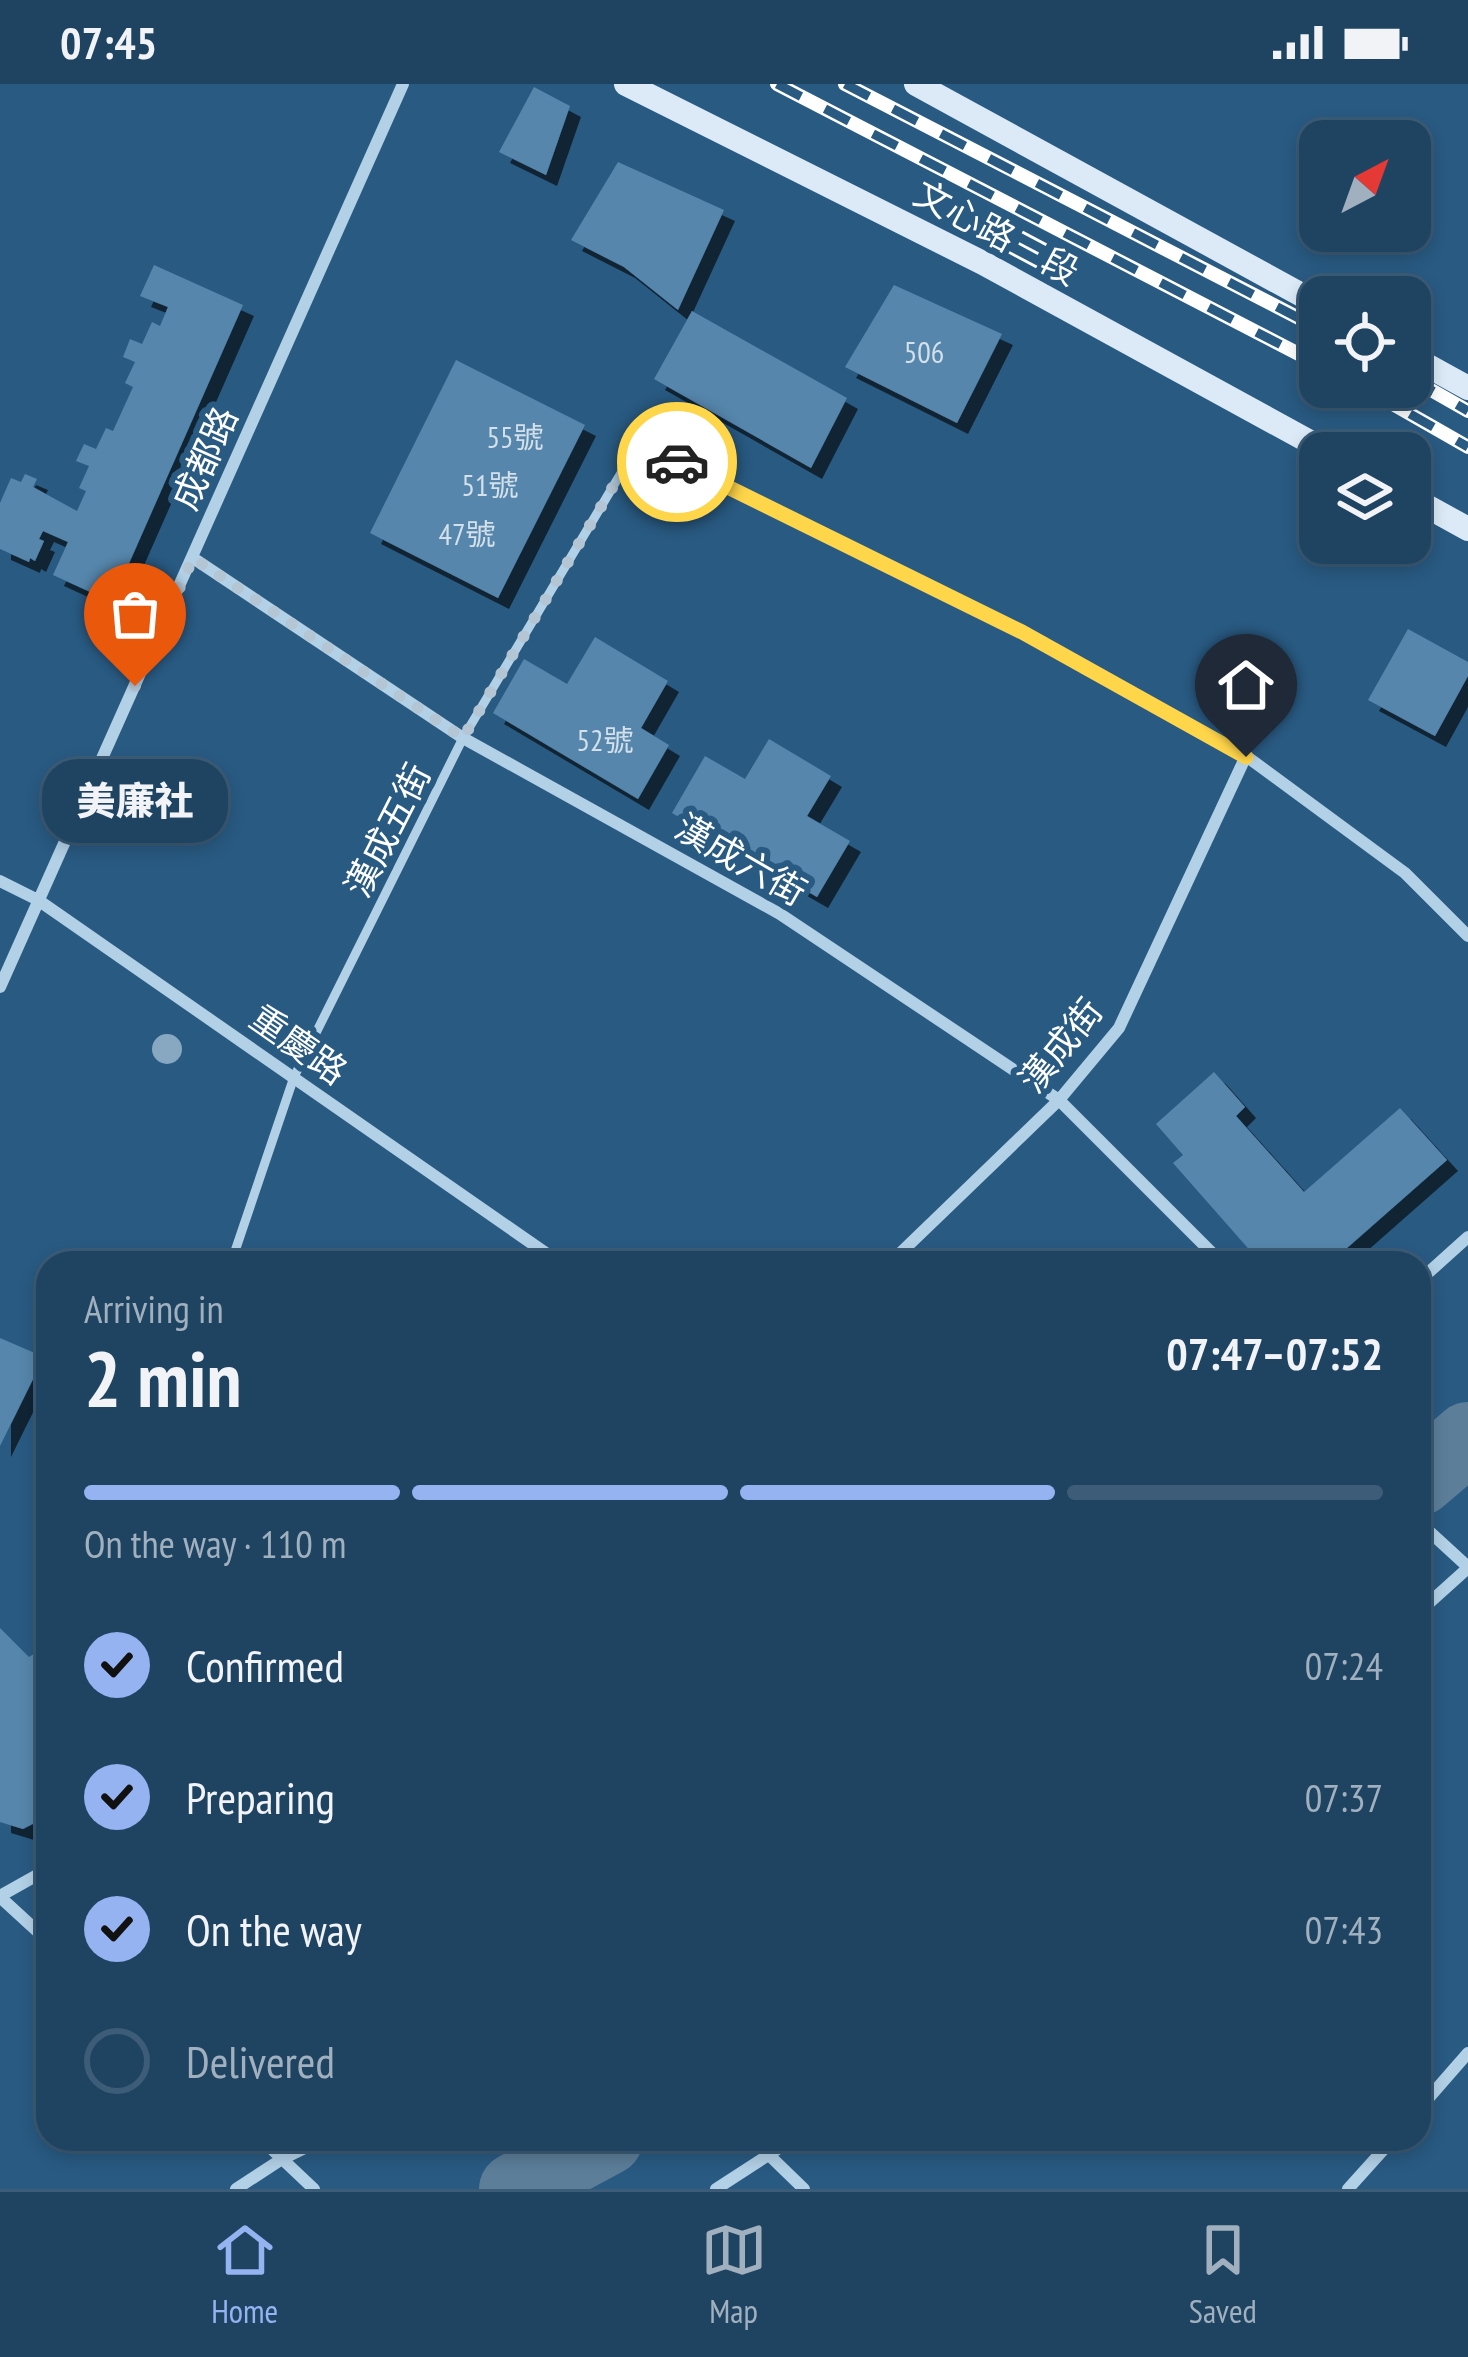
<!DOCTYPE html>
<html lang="en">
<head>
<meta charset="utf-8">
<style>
	:root { --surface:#1f4462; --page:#274b68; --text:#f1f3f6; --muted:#a1b0be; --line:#3c5c77; --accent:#95b2f1 }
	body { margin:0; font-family:"PT Sans Narrow","Noto Sans TC",sans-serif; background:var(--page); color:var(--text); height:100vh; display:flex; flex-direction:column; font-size:45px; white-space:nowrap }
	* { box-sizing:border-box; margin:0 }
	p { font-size:39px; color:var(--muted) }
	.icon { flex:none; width:66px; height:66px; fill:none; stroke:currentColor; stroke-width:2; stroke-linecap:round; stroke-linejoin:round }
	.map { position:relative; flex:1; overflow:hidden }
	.details { position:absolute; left:36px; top:1167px; width:1395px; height:900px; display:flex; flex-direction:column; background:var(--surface); border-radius:36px; box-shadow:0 6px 18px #0003,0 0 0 3px var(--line) }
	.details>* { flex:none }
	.needle { width:78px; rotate:41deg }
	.buttons { position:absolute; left:1299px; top:36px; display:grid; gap:24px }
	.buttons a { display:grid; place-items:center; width:132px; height:132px; border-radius:24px; background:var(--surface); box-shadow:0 6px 18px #0003,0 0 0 3px var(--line); font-size:60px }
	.pin { position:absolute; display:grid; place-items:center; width:102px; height:102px; color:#fff; margin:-123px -51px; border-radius:50% 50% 50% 0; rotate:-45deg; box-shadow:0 0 12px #0007 }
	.pin .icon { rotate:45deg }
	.courier { position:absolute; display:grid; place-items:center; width:120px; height:120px; margin:-60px; border:9px solid #ffd54a; border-radius:50%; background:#fff; color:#222; box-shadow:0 3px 15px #0007 }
	.bubble { position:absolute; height:84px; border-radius:36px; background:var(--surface); box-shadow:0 6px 18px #0003,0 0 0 3px var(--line); font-size:39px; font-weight:800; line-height:84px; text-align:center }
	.summary em { font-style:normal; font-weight:800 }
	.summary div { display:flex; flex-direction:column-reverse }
	.summary { display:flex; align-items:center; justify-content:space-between; height:204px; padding:0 48px }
	h1 { font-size:78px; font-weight:800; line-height:90px }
	.bar { display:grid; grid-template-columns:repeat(4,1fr); gap:18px 12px; align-content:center; height:144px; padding:0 48px }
	.bar i { height:15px; border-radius:9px; background:var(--line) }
	.bar .selected { background:var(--accent) }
	.bar p { grid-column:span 4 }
	ol { padding:0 48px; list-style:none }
	li { display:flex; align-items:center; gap:36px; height:132px }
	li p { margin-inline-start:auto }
	li .icon { padding:12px; border-radius:50%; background:var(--accent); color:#111; stroke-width:4 }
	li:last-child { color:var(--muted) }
	li i { width:66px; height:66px; border:6px solid var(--line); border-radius:50% }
	.status { display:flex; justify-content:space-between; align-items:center; height:84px; padding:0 60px; background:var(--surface); direction:ltr }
	.status svg { height:33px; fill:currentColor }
	.dock { display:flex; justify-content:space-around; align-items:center; height:168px; border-top:3px solid var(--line); background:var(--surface); font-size:33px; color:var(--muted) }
	.dock a { display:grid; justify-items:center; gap:6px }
	.dock .selected { color:var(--accent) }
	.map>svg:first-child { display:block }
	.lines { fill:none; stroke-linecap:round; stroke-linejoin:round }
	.river { stroke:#5c7e99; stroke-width:72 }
	.building { fill:#5686ac; filter:url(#shadow) }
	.lane { stroke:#b2d0e6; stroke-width:9 }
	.street { stroke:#b2d0e6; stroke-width:12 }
	.secondary { stroke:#dbeaf6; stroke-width:24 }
	.rail-casing { stroke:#fff; stroke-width:14 }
	.rail { stroke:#295a82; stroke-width:9; stroke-dasharray:27; stroke-linecap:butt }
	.tree { fill:#88a8c1 }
	.done { stroke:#b4c5d3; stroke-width:12; stroke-dasharray:0 21.6 }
	.route { stroke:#ffd54a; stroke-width:15 }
	.labels { text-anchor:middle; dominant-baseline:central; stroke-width:12; stroke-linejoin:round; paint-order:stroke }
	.number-label { font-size:30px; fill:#d5e1ea }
	.street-label { font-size:36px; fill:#fff; stroke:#295a82 }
</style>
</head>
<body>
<div class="status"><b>07:45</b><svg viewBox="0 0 49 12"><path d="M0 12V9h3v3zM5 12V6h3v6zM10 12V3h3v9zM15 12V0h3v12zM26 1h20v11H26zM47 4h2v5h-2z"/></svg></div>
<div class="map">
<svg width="1468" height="2105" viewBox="0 0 1468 2105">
	<defs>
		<filter id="shadow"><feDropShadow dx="11" dy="11" stdDeviation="0" flood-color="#0009"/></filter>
	</defs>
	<rect width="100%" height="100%" fill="#295a82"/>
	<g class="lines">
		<path class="river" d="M1419,1396L1468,1354
			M515,2105L607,2055"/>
	</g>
	<path class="building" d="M534,3L570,22L546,91L499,68Z
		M618,78L724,126L678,226L624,183L571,156Z
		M154,181L243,221L112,518L53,491L68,458L43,447L39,455L44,457L35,477L30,474L29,478L0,465V419L11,394L21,398L25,390L37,395L33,403L77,427L86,407L79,404L89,382L76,377L84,360L96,365L106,344L113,347L133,303L125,299L135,278L123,273L130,255L142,260L152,238L160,242L168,223L140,212Z
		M894,201L1002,250L957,339L845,283Z
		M692,227L847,314L811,384L654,295Z
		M456,276L585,341L498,514L370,449Z
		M1408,545L1468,578V592L1435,652L1368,616Z
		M595,553L668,597L641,644L669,661L638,715L493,629L524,575L567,600Z
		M769,655L831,692L807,732L850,757L817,813L672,729L705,672L745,695Z
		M1214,988L1245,1023L1236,1032L1304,1108L1400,1024L1447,1076L1330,1179H1261L1173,1079L1183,1071L1156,1040Z
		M0,1254L44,1273L0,1362Z
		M0,1544L29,1573L48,1561V1732L23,1745L0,1738Z"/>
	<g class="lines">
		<path class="lane" d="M231,1179L294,993L463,654L639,359"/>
		<path class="street" d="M639,359L1022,548L1246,672L1405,789L1468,852
			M193,474L463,654L780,830L1059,1016L1222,1179
			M0,797L38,816L560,1179
			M0,903L403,0
			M890,1179L1059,1016L1119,944L1246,672
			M1419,1197L1468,1153
			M1419,1438L1468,1483
			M1419,1528L1468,1484
			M0,1812L48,1785
			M0,1813L48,1857
			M1419,2025L1468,1969
			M261,2055L314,2105
			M770,2072L804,2105
			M236,2105L282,2075L323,2055
			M716,2105L793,2055
			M1348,2105L1393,2055"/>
		<path class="secondary" d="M626,0L983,179L1330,369
			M916,0L1320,221
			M1410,272L1468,304
			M1410,413L1468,445"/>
		<defs>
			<path id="rail" d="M777,0L1320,281
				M845,0L1320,245
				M1410,294L1468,327
				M1363,303L1468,363"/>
		</defs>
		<use href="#rail" class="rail-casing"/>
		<use href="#rail" class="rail"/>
	</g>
	<circle class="tree" cx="167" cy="965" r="15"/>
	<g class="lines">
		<path class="done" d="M135,602L193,474L463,654L639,359L677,378"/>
		<path class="route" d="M677,378L1022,548L1246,673"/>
	</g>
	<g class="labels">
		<g class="number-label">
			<text x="924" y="267">506</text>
			<text x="515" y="352">55號</text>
			<text x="490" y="400">51號</text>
			<text x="467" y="449">47號</text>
			<text x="605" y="655">52號</text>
		</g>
		<g class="street-label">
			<text transform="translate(997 148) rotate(28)">文心路三段</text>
			<text transform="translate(204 374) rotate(-66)">成都路</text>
			<text transform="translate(387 746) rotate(-63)">漢成五街</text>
			<text transform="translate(741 775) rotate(30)">漢成六街</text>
			<text transform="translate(299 960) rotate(35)">重慶路</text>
			<text transform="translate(1060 961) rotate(-51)">漢成街</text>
		</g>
	</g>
</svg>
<div class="buttons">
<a><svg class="needle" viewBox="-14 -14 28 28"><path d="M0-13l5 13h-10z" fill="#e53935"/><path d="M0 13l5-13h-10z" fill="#a1b0be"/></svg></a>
<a><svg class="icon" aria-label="locate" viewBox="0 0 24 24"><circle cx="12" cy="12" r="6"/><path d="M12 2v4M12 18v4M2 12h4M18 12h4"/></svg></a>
<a><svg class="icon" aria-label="layers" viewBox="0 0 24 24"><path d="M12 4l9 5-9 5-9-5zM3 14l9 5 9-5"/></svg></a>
</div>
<div class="pin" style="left:135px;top:602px;background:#ea580c"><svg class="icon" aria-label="bag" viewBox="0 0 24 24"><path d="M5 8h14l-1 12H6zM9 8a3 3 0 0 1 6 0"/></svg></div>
<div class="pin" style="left:1246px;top:673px;background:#1f2937"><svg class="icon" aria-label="home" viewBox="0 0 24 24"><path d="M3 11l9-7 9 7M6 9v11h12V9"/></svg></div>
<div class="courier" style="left:677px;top:378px"><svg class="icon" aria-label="car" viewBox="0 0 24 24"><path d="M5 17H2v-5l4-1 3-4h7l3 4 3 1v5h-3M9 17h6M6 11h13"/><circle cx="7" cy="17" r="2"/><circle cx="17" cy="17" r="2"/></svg></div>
<div class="bubble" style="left:42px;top:675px;width:186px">美廉社</div>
<section class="details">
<div class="summary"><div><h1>2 min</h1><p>Arriving in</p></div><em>07:47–07:52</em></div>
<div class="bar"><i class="selected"></i><i class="selected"></i><i class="selected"></i><i></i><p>On the way · 110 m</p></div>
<ol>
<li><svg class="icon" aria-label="check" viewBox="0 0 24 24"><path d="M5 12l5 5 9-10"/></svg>Confirmed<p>07:24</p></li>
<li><svg class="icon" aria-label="check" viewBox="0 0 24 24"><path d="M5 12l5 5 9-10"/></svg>Preparing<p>07:37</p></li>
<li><svg class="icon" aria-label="check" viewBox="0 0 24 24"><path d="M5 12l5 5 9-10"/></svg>On the way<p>07:43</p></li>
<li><i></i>Delivered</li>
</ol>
</section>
</div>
<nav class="dock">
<a class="selected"><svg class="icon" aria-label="home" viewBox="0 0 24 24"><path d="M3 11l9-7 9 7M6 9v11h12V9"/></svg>Home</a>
<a><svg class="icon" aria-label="map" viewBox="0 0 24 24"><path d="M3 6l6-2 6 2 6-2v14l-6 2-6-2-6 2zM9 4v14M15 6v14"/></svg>Map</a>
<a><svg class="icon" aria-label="saved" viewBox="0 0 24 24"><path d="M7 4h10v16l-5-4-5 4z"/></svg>Saved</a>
</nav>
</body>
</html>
